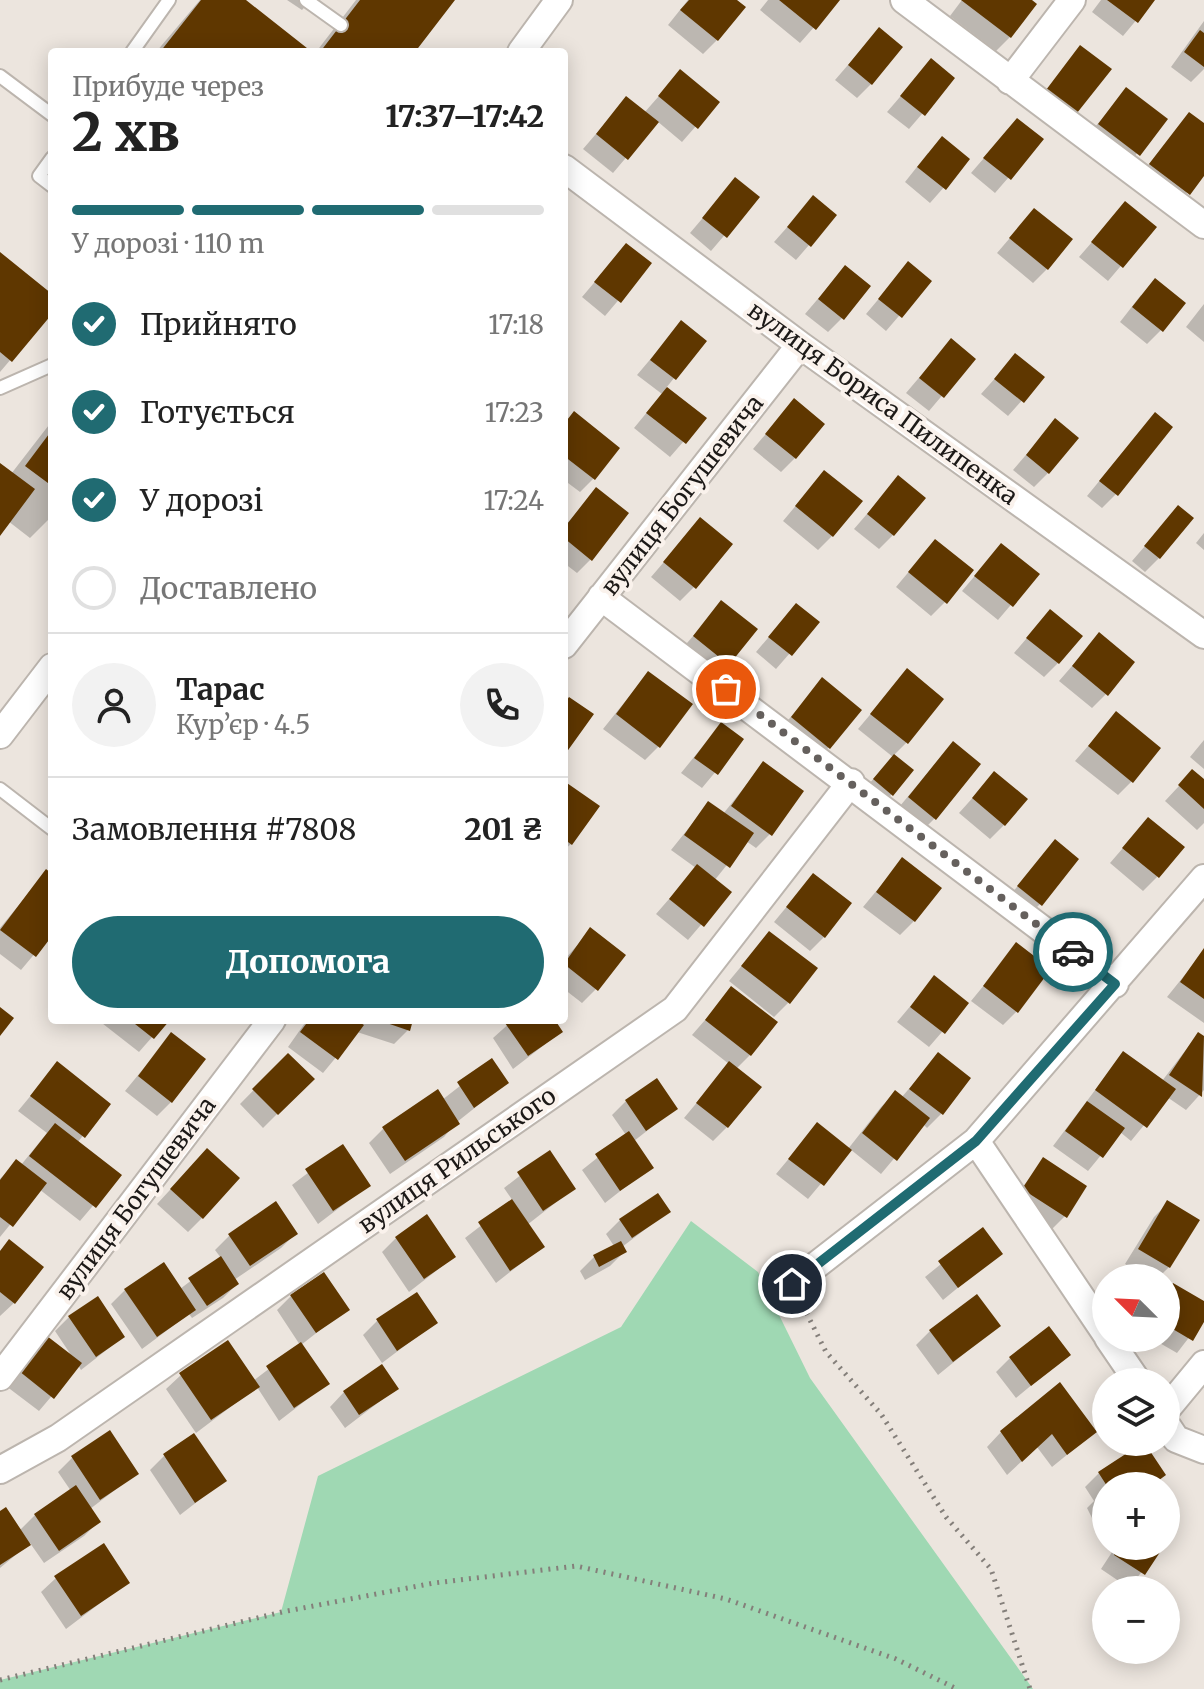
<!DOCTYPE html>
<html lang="uk">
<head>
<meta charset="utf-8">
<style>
	:root { --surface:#fff; --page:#f2f2f2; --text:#222; --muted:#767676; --line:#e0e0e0; --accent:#206b72 }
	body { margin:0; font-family:Merriweather,serif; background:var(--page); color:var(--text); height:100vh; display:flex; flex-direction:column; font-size:30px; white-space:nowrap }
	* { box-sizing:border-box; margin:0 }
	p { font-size:26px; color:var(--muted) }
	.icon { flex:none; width:44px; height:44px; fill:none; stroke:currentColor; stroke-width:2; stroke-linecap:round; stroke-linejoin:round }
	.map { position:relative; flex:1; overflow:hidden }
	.details { position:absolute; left:48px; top:48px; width:520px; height:976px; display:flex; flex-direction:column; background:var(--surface); border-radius:8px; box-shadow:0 4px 20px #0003 }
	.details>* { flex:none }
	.needle { width:52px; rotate:294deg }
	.controls { position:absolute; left:1092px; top:1264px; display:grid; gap:16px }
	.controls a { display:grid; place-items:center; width:88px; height:88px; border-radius:50%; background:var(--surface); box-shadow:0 4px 20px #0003; font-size:40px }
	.pin { position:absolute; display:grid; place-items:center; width:68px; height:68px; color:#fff; margin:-34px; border:4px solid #fff; border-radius:50%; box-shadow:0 2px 8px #0007 }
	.courier { position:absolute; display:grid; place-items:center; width:80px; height:80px; margin:-40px; border:6px solid #206b72; border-radius:50%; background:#fff; color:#222; box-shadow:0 2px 10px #0007 }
	.headline em { font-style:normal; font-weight:800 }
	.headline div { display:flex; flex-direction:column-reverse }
	.headline { display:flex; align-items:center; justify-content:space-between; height:136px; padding:0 24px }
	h1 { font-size:52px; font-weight:800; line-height:60px }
	.bar { display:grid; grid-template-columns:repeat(4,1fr); gap:12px 8px; align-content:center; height:96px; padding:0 24px }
	.bar i { height:10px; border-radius:6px; background:var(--line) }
	.bar .active { background:var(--accent) }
	.bar p { grid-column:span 4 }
	.line { display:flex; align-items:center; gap:20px; padding:0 24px; border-top:2px solid var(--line) }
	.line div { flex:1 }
	.round { display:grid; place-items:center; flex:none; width:84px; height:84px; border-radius:42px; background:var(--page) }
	ol { padding:0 24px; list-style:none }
	li { display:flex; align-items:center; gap:24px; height:88px }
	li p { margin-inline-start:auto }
	li .icon { padding:8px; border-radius:50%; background:var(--accent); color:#fff; stroke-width:4 }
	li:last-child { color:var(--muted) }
	li i { width:44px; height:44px; border:4px solid var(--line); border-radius:50% }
	.cta { display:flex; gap:16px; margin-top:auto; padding:16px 24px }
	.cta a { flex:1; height:92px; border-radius:48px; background:var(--accent); color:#fff; font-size:32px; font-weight:800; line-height:92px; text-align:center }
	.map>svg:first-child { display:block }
	.green { fill:#9fd8b3 }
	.shadow { fill:#0003 }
	.building { fill:#5f3700 }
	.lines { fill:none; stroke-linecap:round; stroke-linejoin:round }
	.lane-casing { stroke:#bcb5ae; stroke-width:16 }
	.street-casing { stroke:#bcb5ae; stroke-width:30 }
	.path { stroke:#847f7a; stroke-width:5; stroke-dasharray:2 6; stroke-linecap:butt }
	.lane { stroke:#fff; stroke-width:12 }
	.street { stroke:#fff; stroke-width:26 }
	.done { stroke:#65605d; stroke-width:8; stroke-dasharray:0 14.4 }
	.route { stroke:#206b72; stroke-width:10 }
	.labels { text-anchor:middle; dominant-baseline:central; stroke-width:8; stroke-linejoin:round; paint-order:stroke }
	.street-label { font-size:24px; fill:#1c1917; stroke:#faf2ec }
</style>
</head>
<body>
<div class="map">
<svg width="1204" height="1689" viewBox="0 0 1204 1689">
	<rect width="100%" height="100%" fill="#ece5de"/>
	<path class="green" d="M691,1221L758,1272L810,1378L1033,1689H0V1680L281,1612L318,1476L621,1327Z"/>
	<path class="shadow" d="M200,0H243L308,52H156Z
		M287,0H311L302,10Z
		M356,0H452L412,52H316Z
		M688,0H734L717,40L703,54L668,25Z
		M768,0H838L800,43L760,10Z
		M962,0H1029L1010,37L996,51L950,16Z
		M1101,0H1153L1123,36L1092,12Z
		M1204,21V69L1191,82L1171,67Z
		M879,29L871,84L857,98L835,80Z
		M1081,48L1076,112L1062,126L1034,105Z
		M931,61L953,78L909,129L887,112Z
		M680,72L717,102L682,142L657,121L613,173L583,149L626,99L644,113Z
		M1126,90L1165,119L1124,169L1085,139Z
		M1189,114L1204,126V173L1174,207L1137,179Z
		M1017,120L1041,140L995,193L971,173Z
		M928,153L968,160L930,203L905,182Z
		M735,180L757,197L711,251L690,233Z
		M813,198L835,215L796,260L774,242Z
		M1125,204L1154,227L1108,281L1079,257Z
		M1034,210L1047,269L1033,283L997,253Z
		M626,245L649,264L605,316L582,297Z
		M0,254L52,297V311L0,372Z
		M908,264L929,281L886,331L866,314Z
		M845,267L842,318L828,332L805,314Z
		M1141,295L1161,330L1147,344L1120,322Z
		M1204,304V342L1186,327Z
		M681,323L704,341L666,388L704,418L670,457L634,428L662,394L637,375Z
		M951,340L973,359L929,411L906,393Z
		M1015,356L1042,378L1008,416L981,394Z
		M794,401L795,458L781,472L753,449Z
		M52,421V516L30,538L8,521L0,533V466L11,474Z
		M1055,421L1048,473L1034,487L1013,470Z
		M564,424L594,478L580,492L564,480Z
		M1142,429L1116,494L1102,508L1087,496Z
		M824,472L832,536L818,550L783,521Z
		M898,478L893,535L879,549L854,529Z
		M596,490L591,559L577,573L564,563V527Z
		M1178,508L1159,558L1145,572L1132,561Z
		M700,520L694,587L680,601L651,577Z
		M1204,533V550L1196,543Z
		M1001,545L1037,574L998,620L962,591Z
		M922,556L945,602L931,616L896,587Z
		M722,603L727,664L713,678L680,651Z
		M796,605L817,622L776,669L756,652Z
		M1050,611L1058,663L1044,677L1014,653Z
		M1099,635L1106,694L1092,708L1059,681Z
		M907,671L906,743L893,756L892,794L878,808L860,794L893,757L858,729Z
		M648,673L659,746L645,760L603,729Z
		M822,680L829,747L815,761L778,732Z
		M570,699L591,714L564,752V705Z
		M1116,714L1132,781L1118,795L1075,761Z
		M721,724L742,740L702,788L681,773Z
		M1204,740V769L1190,757Z
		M940,758L934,819L920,833L895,812Z
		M763,764L770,834L756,848L746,841L714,881L729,892L688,940L656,914L696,868L671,850L708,804L723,814Z
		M1192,772L1204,782V823L1197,830L1165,801Z
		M994,774L1004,825L990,839L959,813Z
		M564,783L571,844L564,850Z
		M1148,819L1157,877L1143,891L1110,863Z
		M1055,842L1040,904L1026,918L1005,901Z
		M902,860L914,921L900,935L863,907Z
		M46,872L52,876V933L21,970L0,954V928Z
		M813,875L824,937L810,951L774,922Z
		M591,930L596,989L582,1003L564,989V960Z
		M769,933L788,1003L774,1017L729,981Z
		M1017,945V1011L1003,1025L971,1001Z
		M1204,951V1023L1167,997Z
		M934,978L967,1003L929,1047L897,1022Z
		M732,989L750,1055L736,1069L727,1127L713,1141L684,1118L729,1064L692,1035Z
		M98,1020H167L139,1052Z
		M307,1020H353L359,1024L361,1020H411L408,1030L394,1044L357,1032L323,1073L288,1047Z
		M513,1020H553L561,1032L513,1069L493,1038Z
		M1198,1034L1204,1039V1090L1186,1110L1167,1097L1131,1141L1120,1132L1088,1171L1053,1146L1123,1053L1162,1081Z
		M171,1035V1102L157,1116L125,1091Z
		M288,1055L312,1079L263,1128L240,1104Z
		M938,1055L969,1078L941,1114L927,1128L923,1124L881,1174L850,1149L808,1199L776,1174L817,1125L848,1149L881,1107L895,1093L901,1098Z
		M492,1061L506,1083L457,1122L444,1137L390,1174L369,1143L383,1129L437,1092L442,1100Z
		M57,1064L109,1104L77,1143L119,1175L80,1221L39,1189L0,1237V1179L16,1162L21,1165L47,1133L18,1111Z
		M626,1101L675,1109L634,1141L651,1167L605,1203L582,1170L626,1135L612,1115Z
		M342,1147L368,1186L318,1224L292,1185Z
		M549,1153L573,1189L527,1225L542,1247L496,1283L465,1238L513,1201L504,1188Z
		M1043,1160L1065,1216L1051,1230L1010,1204Z
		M193,1165L202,1218L188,1232L157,1204Z
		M1168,1203L1169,1267L1158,1278H1150L1125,1264L1154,1217Z
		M275,1204L295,1234L281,1248L234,1280L237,1284L223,1298L192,1318L189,1314L142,1349L111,1304L125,1290L180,1289L221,1258L215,1250L229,1236Z
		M668,1212L622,1247L624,1252L610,1266L585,1280L580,1271L594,1257L614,1246L606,1234L620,1220Z
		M983,1230L1000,1253L943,1300L925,1277Z
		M396,1238L454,1257L409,1292L382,1252Z
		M9,1242L14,1303L0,1316V1251Z
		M1173,1285L1204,1304V1318L1177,1353L1151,1338H1166V1292Z
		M291,1296L347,1309L301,1345L327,1384L279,1421L257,1387L196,1433L166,1389L181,1375L253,1381L300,1345L277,1310Z
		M69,1317L123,1337L81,1370L78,1365L39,1411L6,1386L33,1353L73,1358L55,1331Z
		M377,1321L435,1323L382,1363L363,1335Z
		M998,1326L938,1375L916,1345L930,1331Z
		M1068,1355L1016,1398L996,1372L1010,1358Z
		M396,1389L345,1428L330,1407L344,1392Z
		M1001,1432H1095L1052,1467L1037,1447L1007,1475L987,1447Z
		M164,1456L224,1481L180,1515L150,1470Z
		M72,1458L136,1474L90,1509L98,1522L84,1536L44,1563L30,1543L0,1568V1514L19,1531L35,1515L71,1491L58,1472Z
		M1099,1473L1164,1475L1153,1486H1106V1521L1096,1526L1087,1508L1094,1501L1085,1487Z
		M1166,1526L1172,1530L1166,1539Z
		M1116,1546H1162L1129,1588L1101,1569Z
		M56,1578L128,1582L66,1629L41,1592Z"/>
	<path class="building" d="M201,0H246L312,52H160Z
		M360,0H455L415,52H320Z
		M689,0H737L746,7L718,41L680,10Z
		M779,0H840L816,30Z
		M961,0H1032L1037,4L1011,38Z
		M1107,0H1155L1138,23Z
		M879,27L903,47L872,85L848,65Z
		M1200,30L1204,33V67L1184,52Z
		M1080,45L1112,69L1077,113L1046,90Z
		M931,58L955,78L925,116L900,96Z
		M680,69L720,102L698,129L658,96Z
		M1126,87L1168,119L1140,156L1098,124Z
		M626,96L659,122L628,160L596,134Z
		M1189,112L1204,123V176L1190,195L1149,164Z
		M1017,118L1044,139L1011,180L983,158Z
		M942,136L970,159L946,190L917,167Z
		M735,177L760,197L727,238L702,218Z
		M813,195L837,215L811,247L787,227Z
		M1125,201L1157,227L1123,268L1091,242Z
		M1034,208L1073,239L1048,270L1009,238Z
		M626,243L652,263L621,303L594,282Z
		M0,252L52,294V314L12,362L0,352Z
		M908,261L932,281L902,318L878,299Z
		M845,265L871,286L844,320L818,299Z
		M1155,278L1186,303L1163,332L1132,307Z
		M681,320L707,341L676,380L650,360Z
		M951,338L976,359L944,398L919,378Z
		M1015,353L1045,377L1024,403L994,379Z
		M667,387L707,418L686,444L646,413Z
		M794,398L825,424L796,459L765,434Z
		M574,411L620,448L595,480L564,456V424Z
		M1155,412L1173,427L1118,496L1099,481Z
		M1055,418L1079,438L1049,474L1026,455Z
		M52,430V486L25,466Z
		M0,463L35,489L0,536Z
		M824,470L863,501L833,537L795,506Z
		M898,475L926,498L894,536L867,514Z
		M596,487L629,513L592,561L564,538V528Z
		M1178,505L1194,518L1160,559L1144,546Z
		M700,517L733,544L696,589L663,562Z
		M935,539L974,570L947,604L908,572Z
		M1001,543L1040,574L1013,607L974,576Z
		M721,600L758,629L729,665L693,636Z
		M796,603L820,622L792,656L768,637Z
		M1050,609L1083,636L1059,664L1026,638Z
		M1099,632L1135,662L1108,696L1072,666Z
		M907,668L944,699L908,744L870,714Z
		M648,671L693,704L660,748L616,714Z
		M822,677L862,710L830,749L791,717Z
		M569,697L594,714L566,753L564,704Z
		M1116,711L1161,748L1133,783L1088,746Z
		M721,722L744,739L718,775L694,758Z
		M953,741L981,764L936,820L908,797Z
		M894,754L914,770L893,796L873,779Z
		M763,761L804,791L772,836L731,806Z
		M1192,769L1204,779V809L1178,785Z
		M994,771L1028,799L1005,826L972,798Z
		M564,781L600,806L572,845L564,839Z
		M708,801L754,833L730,868L684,835Z
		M1148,817L1185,847L1159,878L1122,848Z
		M1055,839L1079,859L1042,906L1017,886Z
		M902,857L942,888L915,922L876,892Z
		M697,864L732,892L704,927L669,899Z
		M46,869L52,874V936L36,957L0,930Z
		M813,873L852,903L825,938L786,907Z
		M590,927L626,955L598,991L564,964Z
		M769,931L818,968L790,1004L741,966Z
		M1016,942L1051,969L1018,1013L983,986Z
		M1204,948V999L1180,982Z
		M934,975L969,1003L945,1034L910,1007Z
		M731,986L778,1022L751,1056L705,1020Z
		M0,1007L14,1018L0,1036Z
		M130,1020H170L154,1039Z
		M309,1020H356L364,1025L338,1060L300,1032Z
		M378,1020H413L410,1031Z
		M509,1020H555L563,1032L528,1056L505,1023Z
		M171,1032L206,1059L172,1103L138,1076Z
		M1198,1032L1204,1036L1202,1097L1169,1075Z
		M1123,1051L1176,1089L1147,1128L1095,1090Z
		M938,1052L971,1078L943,1115L909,1089Z
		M288,1053L315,1079L278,1115L252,1089Z
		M492,1058L509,1083L474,1108L457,1082Z
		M57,1061L111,1104L85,1138L30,1096Z
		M729,1061L762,1087L728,1128L696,1103Z
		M657,1078L678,1109L646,1131L625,1100Z
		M438,1089L460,1124L405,1161L382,1127Z
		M895,1090L930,1118L897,1161L862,1133Z
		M1087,1101L1125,1128L1103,1158L1065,1131Z
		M817,1122L852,1150L824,1186L788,1159Z
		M55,1123L122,1175L96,1208L29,1156Z
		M629,1131L654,1168L620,1191L595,1154Z
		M343,1144L371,1186L333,1211L305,1169Z
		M207,1148L240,1178L203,1219L170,1189Z
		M550,1150L576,1189L543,1211L517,1172Z
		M1043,1157L1087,1186L1067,1218L1022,1189Z
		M16,1159L47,1183L13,1227L0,1217V1180Z
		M658,1193L671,1212L632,1238L619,1219Z
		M512,1199L545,1247L510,1271L478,1222Z
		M1167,1200L1200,1220L1170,1268L1138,1249Z
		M276,1201L298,1234L250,1266L228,1234Z
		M427,1214L456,1257L424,1279L395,1237Z
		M983,1227L1003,1254L958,1288L938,1261Z
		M9,1239L44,1267L15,1304L0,1292V1251Z
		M621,1241L627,1252L599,1267L593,1255Z
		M221,1256L239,1284L207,1306L188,1278Z
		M164,1262L196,1310L157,1337L124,1289Z
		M324,1272L350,1310L316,1333L290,1295Z
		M1173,1283L1204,1301V1322L1193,1341L1166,1325V1294Z
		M417,1292L438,1323L397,1351L376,1319Z
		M977,1294L1001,1326L953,1362L929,1330Z
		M98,1296L125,1337L96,1357L68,1316Z
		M1049,1326L1071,1355L1031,1386L1009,1357Z
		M47,1336L82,1363L54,1399L19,1371Z
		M228,1340L260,1387L211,1420L179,1373Z
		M301,1342L330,1384L294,1408L266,1366Z
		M382,1364L399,1389L359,1415L343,1391Z
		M1060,1382L1097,1432L1067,1455L1052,1434L1022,1462L1000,1431Z
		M110,1430L139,1474L100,1500L71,1456Z
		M194,1433L227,1481L195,1503L163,1454Z
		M1144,1442L1166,1475L1151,1486H1107L1098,1472Z
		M76,1485L101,1522L59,1551L34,1514Z
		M6,1507L31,1545L0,1565V1511Z
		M104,1543L130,1583L81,1616L54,1576Z
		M1119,1546H1164L1145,1575L1114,1555Z"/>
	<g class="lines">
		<defs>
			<path id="lane" d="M306,0L341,25
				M132,52L169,0
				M0,76L52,115
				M52,158L39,176L52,186
				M0,388L52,365
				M0,789L52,829"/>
			<path id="street" d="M904,0L1204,225
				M521,52L559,0
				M1010,81L1072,0
				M564,168L800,345L1204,635
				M601,597L1115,984
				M564,645L800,345
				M0,735L52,667
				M976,1141L1106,1334
				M792,1284L976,1141L1204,878
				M1108,1338L1138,1382
				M0,1377L272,1020
				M1166,1410L1204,1364
				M1166,1424L1176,1439L1204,1450
				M0,1470L58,1438L675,1009L851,782"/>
		</defs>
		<use href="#lane" class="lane-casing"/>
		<use href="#street" class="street-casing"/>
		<path class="path" d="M803,1306L826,1352L881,1414L946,1517L991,1569L1030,1689
			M0,1680L282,1612L434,1583L576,1566L726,1599L896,1659L957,1689"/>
		<use href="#lane" class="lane"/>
		<use href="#street" class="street"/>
	</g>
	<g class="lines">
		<path class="done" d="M726,689L1073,952"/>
		<path class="route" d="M792,1284L976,1141L1115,984L1073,952"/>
	</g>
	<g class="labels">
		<g class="street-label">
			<text transform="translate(883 403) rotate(36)">вулиця Бориса Пилипенка</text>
			<text transform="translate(682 495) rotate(-52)">вулиця Богушевича</text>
			<text transform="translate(457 1160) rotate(-35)">вулиця Рильського</text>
			<text transform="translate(136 1198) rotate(-53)">вулиця Богушевича</text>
		</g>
	</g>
</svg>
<div class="controls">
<a><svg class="needle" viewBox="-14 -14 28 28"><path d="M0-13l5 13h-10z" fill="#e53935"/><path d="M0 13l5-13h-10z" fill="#767676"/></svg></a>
<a><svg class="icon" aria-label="layers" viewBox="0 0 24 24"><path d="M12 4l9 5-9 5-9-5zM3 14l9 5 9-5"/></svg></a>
<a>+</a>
<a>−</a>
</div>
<div class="pin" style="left:726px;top:689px;background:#ea580c"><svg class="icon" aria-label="bag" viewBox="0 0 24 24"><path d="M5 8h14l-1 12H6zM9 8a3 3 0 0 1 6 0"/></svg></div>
<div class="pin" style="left:792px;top:1284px;background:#1f2937"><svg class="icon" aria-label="home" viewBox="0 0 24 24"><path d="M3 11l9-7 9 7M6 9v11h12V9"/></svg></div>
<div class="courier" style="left:1073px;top:952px"><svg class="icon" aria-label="car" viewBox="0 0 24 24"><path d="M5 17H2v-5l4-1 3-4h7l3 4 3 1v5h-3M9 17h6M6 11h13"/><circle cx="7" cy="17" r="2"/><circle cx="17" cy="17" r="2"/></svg></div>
<section class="details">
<div class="headline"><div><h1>2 хв</h1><p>Прибуде через</p></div><em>17:37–17:42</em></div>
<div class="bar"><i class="active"></i><i class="active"></i><i class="active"></i><i></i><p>У дорозі · 110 m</p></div>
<ol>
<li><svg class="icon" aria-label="check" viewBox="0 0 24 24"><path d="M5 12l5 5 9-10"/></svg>Прийнято<p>17:18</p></li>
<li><svg class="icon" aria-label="check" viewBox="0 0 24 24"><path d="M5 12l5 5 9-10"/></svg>Готується<p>17:23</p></li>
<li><svg class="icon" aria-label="check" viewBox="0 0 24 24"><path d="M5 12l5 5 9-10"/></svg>У дорозі<p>17:24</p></li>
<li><i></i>Доставлено</li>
</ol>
<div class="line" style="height:144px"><a class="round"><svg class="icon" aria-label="person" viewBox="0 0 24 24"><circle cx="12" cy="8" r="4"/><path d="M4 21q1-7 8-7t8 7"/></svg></a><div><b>Тарас</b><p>Кур’єр · 4.5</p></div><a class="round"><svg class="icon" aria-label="phone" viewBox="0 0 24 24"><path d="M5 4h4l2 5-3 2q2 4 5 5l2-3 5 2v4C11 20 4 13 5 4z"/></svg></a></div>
<div class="line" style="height:104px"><div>Замовлення #7808</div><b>201 ₴</b></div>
<div class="cta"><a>Допомога</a></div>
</section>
</div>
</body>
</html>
